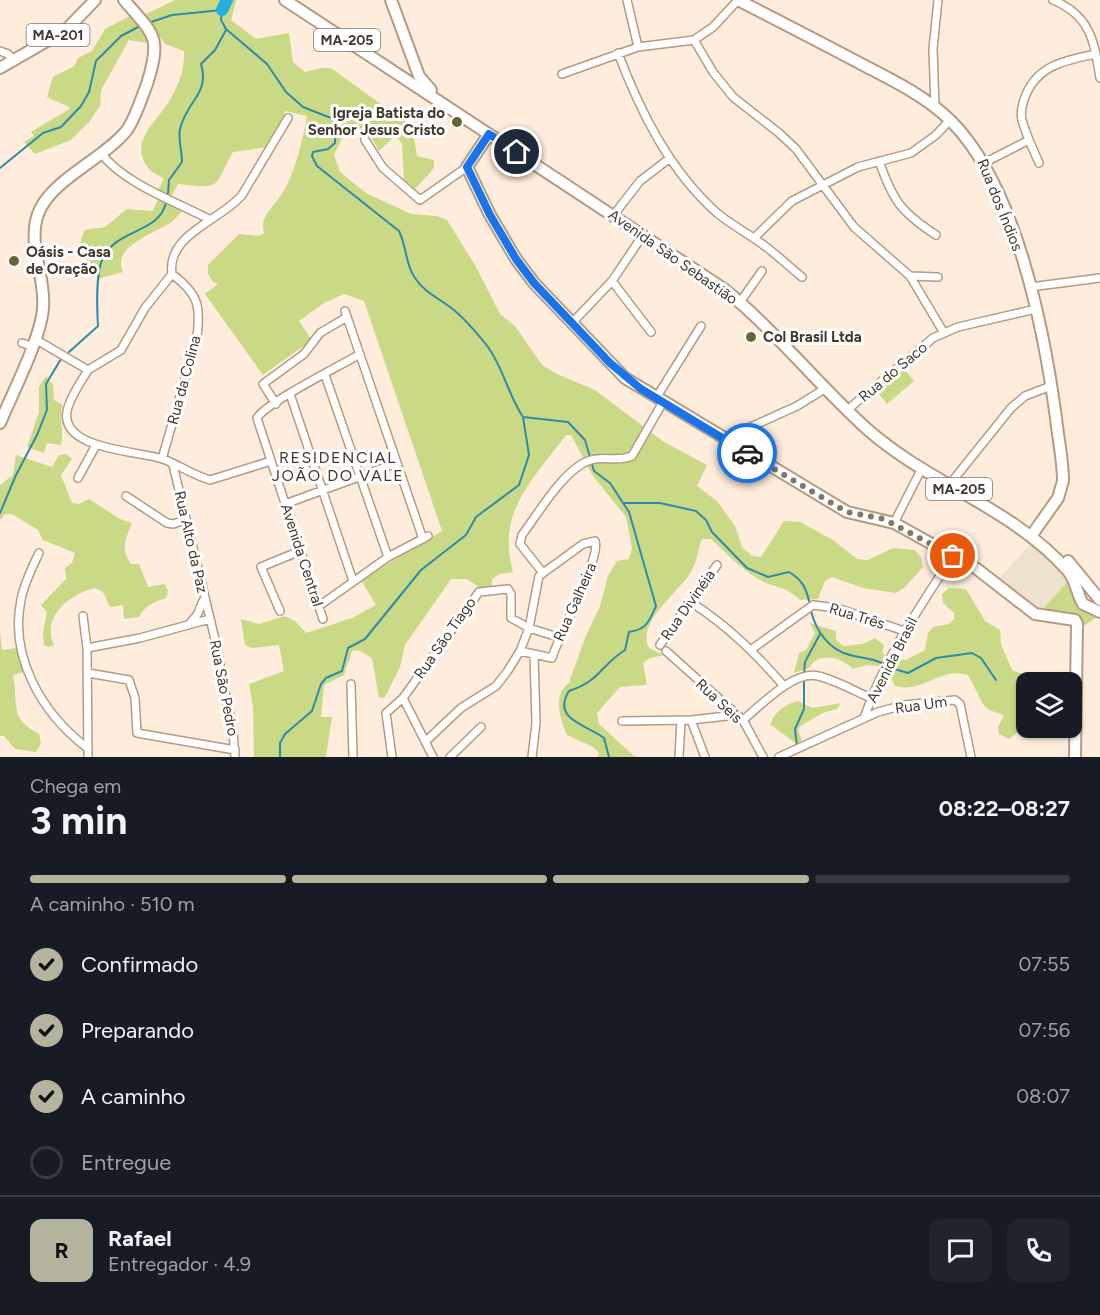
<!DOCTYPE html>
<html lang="pt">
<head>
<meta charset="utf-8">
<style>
	:root { --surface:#171b24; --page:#20242c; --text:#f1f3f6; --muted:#9ea1a6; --line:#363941; --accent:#b3b39e }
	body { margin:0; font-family:Figtree,sans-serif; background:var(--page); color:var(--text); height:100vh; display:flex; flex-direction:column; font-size:22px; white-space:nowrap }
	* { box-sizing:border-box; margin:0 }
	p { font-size:20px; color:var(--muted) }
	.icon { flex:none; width:33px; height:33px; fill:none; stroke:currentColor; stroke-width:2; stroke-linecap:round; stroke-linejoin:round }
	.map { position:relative; height:757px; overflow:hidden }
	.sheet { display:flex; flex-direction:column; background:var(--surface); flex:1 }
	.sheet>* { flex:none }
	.tools { position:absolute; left:1016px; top:672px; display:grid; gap:12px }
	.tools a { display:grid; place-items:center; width:66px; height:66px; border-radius:12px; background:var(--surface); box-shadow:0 2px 4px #0004; font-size:30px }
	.pin { position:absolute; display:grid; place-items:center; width:51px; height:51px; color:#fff; margin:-26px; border:3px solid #fff; border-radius:50%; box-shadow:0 2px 6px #0007 }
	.courier { position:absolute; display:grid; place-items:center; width:60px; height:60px; margin:-30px; border:4px solid #1a73e8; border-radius:50%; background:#fff; color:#222; box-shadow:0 2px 8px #0007 }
	.overview em { font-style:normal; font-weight:700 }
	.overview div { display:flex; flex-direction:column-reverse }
	.overview { display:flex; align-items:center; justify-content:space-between; height:102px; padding:0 30px }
	h1 { font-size:39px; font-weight:700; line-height:45px }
	.bar { display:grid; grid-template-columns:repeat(4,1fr); gap:9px 6px; align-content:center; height:72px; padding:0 30px }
	.bar i { height:8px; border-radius:4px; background:var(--line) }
	.bar .active { background:var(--accent) }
	.bar p { grid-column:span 4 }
	.line { display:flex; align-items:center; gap:15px; padding:0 30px; border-top:2px solid var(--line) }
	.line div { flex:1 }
	.round { display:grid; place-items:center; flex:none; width:63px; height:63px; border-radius:12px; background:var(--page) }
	ol { padding:0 30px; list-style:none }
	li { display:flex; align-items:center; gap:18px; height:66px }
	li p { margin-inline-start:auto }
	li .icon { padding:6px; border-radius:50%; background:var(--accent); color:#111; stroke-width:4 }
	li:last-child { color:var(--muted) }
	li i { width:33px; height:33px; border:3px solid var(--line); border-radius:50% }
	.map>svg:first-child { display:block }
	.education { fill:#ede2cd }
	.green { fill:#cad986 }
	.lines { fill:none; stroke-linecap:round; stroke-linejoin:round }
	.stream { stroke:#2e8ba8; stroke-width:2 }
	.river { stroke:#26aedd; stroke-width:12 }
	.street-casing { stroke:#b59b81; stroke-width:10 }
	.secondary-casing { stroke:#b59b81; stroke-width:14 }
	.primary-casing { stroke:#b59b81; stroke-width:14 }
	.street { stroke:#fff; stroke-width:7 }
	.secondary { stroke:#fff; stroke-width:10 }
	.primary { stroke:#fff; stroke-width:10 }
	.done { stroke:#84776a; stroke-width:6; stroke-dasharray:0 10.8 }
	.route { stroke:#1a73e8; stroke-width:8 }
	.poi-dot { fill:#676532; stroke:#fff; stroke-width:2 }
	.labels { text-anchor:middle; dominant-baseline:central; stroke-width:6; stroke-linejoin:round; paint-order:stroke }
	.shield { fill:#fff; stroke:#7b746c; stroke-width:1.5 }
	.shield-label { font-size:14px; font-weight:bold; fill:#42382d }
	.poi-label { font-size:15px; font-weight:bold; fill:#42382d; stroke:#fff; text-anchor:start }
	.street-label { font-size:15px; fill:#42382d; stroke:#fff }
	.neighbourhood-label { font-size:16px; letter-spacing:1.5px; fill:#42382d; stroke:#fff }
</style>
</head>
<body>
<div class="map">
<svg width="1100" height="757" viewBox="0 0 1100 757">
	<rect width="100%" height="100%" fill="#feeddc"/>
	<path class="education" d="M1031,543L1069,580L1042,610L1028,603L1000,578Z"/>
	<path class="green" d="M175,0H236L231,20L256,39L289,33L293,62L305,72L321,68H331L382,105L397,110L413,132L417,156L434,160V168L415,189L404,180L402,144L396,135L379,151C372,137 367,131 351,129L343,136L334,155L340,172L366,193L411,214L436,216L447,220L475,265L500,314L515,326L542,365L557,374L595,390L664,442L707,465L697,486L717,501L735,526L742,547L752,556L761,557L784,521L800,522L833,540L857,559L868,560L893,548L915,550L921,557L923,567L904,588L896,593L863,588L832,577L825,581L818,599L800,600C786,586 774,588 758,579C740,568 726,553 711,539H702C698,549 697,561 692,570C682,590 635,622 649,648L664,655L650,658L643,663L647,685L620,687L597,713L599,724L634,756L640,757H598L599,753L593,747L567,735C560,718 552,695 569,683L585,638L600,606L608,576L617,561L629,559L632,548L626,517L593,476L571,435H566C533,480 496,511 513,572L499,574L492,579V586L480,588L467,579H451L405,645L400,667L385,697L379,698L372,658L358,650L352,651L344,675L324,685L321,717H332L326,757H254L253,707L249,684L284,671L279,645L251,648L245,645L241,619L259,624L285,616L295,621L306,633L352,618L376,605L361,580L442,531L364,301L344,294L324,303L299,321L312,340L263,375L205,294L218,284L213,282L208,274V265L239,234L260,236L264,233C259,216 275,206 283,192C296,170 302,142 307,116L285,111L281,125L268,147L233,152C213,188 223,189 178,184L171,196L158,190L164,179C160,175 153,174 149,169C128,143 155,123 168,103C178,87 185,70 184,51L165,44L146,18V14Z
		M130,16L143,31L147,43L129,40L101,90L100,106L89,122L71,140L35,154L24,142L34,136L31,132L71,108L47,97L53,77L74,66L78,58L92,51L105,29Z
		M158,198L183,210C179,214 175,220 170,223C153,234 111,247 123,272L97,279V266L91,267C80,255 77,245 85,230L105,227L127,209L153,211Z
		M902,366L914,381L887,404L875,389Z
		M46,376L53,385L54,400L62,404C59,419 64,430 61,445L47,443L44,453L27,447L39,412V387Z
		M66,454L72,459L61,475L72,503L79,504L89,499L120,519L132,523C126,538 120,550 131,564H139L148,587L165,584L168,591L166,598C154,602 145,605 139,617L124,619L123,605L110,607L103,592L95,588C70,594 41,616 54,645L49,647L44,645L43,632L47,612L41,605L66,579L65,568L72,563L75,553L43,540L38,530L12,514H5L0,520V485L13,475L16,455L52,467L59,455Z
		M1069,580L1077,608L1098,616L1081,628L1078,617L1074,614L1042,610Z
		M949,588L966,589L985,621L1000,630L1001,644L1012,670L1025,675L1033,682H1026V726L1009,739L999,734L998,727L1004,715L989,710L983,704L968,675C941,666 922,694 895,686L888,671L894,659L906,660L925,650L928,633L933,627L949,624L954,619V613L943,603L942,594Z
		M810,623L836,631V640L843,646L863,644L875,638L884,645L882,653L886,656L879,666L867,665L853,669C842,657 818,651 809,668L794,673L799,653L806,650L815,633Z
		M0,630L2,650L16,648L24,672L13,675C19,704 8,718 39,734L41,744L36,752L15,749L4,736H0Z
		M798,701L812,708L841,703L837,709L825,712L800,726L798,731L802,739L800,742H794L771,725C772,713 786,704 798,701Z"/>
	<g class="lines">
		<path class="stream" d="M148,23L172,15L222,10L221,20L226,29L267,64L286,92L303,107L331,118L336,124L335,143L328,149L313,152L312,156L317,166L399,231C407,247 405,264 415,278C424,292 438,298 450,307C465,318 477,333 488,347C504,369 508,395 523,417L568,422L585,440L594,471L610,483L629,512L656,606C649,622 647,629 629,632L625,650C600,666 600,681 569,691C551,720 588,725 604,738L609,757
			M0,168L43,133L61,127L81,106L89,92L96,61L121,36L140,26
			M168,194L169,180L182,162C182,152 178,138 180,129C187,100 210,94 201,64L215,50L226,30
			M69,352L98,326C97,310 96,275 102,260C115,228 160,234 166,202
			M625,503H660L696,511L706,520L712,532L747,568L768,577L789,572C801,579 806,587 809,601
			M0,513L16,475L37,435L47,410L46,384L61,359
			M811,611C816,631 829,650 850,655C861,658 871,658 882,663
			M891,668L908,673L936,658L972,653L981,658L996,680
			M804,674L805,662L820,634
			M797,746L795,729L804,709V679
			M280,757V743L285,734L312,711L321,684L326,678L342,671L348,648L365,639L421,570L466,535L476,517L519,485L529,455L523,417"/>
		<path class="river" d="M222,10L227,0"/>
		<defs>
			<path id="street" d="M627,0L638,47
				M1053,0C1091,16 1094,41 1100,78
				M694,40L713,72L733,97L779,133L796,149L854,227L910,276L944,333
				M0,51L8,54L14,61
				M618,53C640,111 669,170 717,213C729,223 742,230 755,239C772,250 786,264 802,277
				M562,74L638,47L694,40L713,27L738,0
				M935,107L933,49L938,0
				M365,140L383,168L420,200L467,167
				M101,153C123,183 176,202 209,219
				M879,161C893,201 901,212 936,235
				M984,163L1029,140
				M1039,163C1033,149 1026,135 1022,120C1020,112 1022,105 1025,97C1037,65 1066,60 1096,54
				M616,212L640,181L670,158
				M754,238L792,201L858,167L911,153L936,135L950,120
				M910,276L938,277
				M612,281L651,332
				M1030,287L1100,278
				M743,298L762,271
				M345,311L423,539
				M572,323L612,281L643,235
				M35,339L88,370
				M22,343L31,346
				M88,370L121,350L145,308L172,274C166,234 222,220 242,195L288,118
				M88,370C81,382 70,397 67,411C60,450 139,451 163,459C179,465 193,475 210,480L271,461
				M325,375L388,557
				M290,394L353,581
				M656,398L701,326
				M276,404L263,384L304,354L320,333L347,317
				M852,406L933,338L958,327L1036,309
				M724,439L797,406L826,388
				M162,459L197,337C201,305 198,294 172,274
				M173,465L214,635L233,732L235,757
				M78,478L96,445
				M954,479L1011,408L1025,396L1051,386
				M126,496L167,523L173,524L185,520
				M285,504L397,463
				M894,523L922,468
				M39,553C32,568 24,583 21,600C9,657 42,713 86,747
				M543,573L520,544L522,535C538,514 565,467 591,460C604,456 620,462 632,456L663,402
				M692,603C728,626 756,654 784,686
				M319,606L388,557L428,536
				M280,611L261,567L300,551
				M83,616L87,648L88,757
				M323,619L257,418C267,402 340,366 360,354
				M189,624L197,615L203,601
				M660,645L717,565
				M87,648L140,638L210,619
				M752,649L813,605L837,608L904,631
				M666,651L743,720L763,757
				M88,673L129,680L135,698L137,733L235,750
				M351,684L353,757
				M403,698L433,757
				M864,718C884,659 919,608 953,556
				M691,720L705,757
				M743,720C760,706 794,670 818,676C836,680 854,691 871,698
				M622,721L691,720L736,715
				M426,741L461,708L496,686L507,672L520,651L529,628L539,576L583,544L595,541C602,556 558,636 552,658L520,651
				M392,757L386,713L403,698L479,592L508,589L511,594V618L529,628L558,637
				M450,757L481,727
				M532,757L536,723L534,656
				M679,757L681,720
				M779,757L878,712L904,705L955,700L960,704L971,757"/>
			<path id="secondary" d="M738,0C781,22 824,44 867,67C896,82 928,98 951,121C1016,186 1044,329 1056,418C1058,438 1063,460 1063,481L1058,498L1034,532
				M489,134L467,167L490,215L516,259L534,283L625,378L847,512L894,523L977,569L1035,614L1075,620L1077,624L1075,757
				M0,423C12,394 41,338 43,308C46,276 27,245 38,214C50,180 104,159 127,130C136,117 141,99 147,84C162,36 154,35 124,0"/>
			<path id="primary" d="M285,0L724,289C776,331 818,385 867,429C929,484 1013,508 1068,571C1076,581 1077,594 1083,604L1100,612
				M391,0L419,76L431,90
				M0,68L66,30L95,0
				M1068,561L1100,600"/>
		</defs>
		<use href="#street" class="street-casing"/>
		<use href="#secondary" class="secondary-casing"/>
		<use href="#primary" class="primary-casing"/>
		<use href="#street" class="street"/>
		<use href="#secondary" class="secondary"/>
		<use href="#primary" class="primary"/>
	</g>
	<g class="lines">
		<path class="done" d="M747,453L847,512L884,519L953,556"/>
		<path class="route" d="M517,152L489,134L467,167L490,215L516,259L534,283L610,363L641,389L747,453"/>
	</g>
	<g class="poi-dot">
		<circle cx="457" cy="122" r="6"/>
		<circle cx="14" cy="261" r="6"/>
		<circle cx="751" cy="337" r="6"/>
	</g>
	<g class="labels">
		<g class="shield">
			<rect x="26.5" y="24" width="63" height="22" rx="4.5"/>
			<rect x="314" y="29" width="66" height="22" rx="4.5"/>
			<rect x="926" y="478" width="66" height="22" rx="4.5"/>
		</g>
		<g class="shield-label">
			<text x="58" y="35">MA-201</text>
			<text x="347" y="40">MA-205</text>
			<text x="959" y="489">MA-205</text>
		</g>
		<g class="poi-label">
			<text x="445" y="113" text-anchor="end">Igreja Batista do<tspan x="445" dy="17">Senhor Jesus Cristo</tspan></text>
			<text x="26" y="252">Oásis - Casa<tspan x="26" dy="17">de Oração</tspan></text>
			<text x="763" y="337">Col Brasil Ltda</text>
		</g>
		<g class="street-label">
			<text transform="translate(1000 205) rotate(68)">Rua dos Índios</text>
			<text transform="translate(673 257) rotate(35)">Avenida São Sebastião</text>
			<text transform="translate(893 372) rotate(-40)">Rua do Saco</text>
			<text transform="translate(184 380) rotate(-75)">Rua da Colina</text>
			<text transform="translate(191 542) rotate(77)">Rua Alto da Paz</text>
			<text transform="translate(302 555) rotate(72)">Avenida Central</text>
			<text transform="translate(575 602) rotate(-66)">Rua Galheira</text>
			<text transform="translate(688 605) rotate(-55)">Rua Divinéia</text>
			<text transform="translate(857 616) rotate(17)">Rua Três</text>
			<text transform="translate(445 638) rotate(-55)">Rua São Tiago</text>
			<text transform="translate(892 660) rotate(-63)">Avenida Brasil</text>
			<text transform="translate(224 688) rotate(79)">Rua São Pedro</text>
			<text transform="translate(719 701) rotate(43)">Rua Seis</text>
			<text transform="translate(921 705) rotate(-8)">Rua Um</text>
		</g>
		<g class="neighbourhood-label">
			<text x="338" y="457">RESIDENCIAL<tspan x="338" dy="18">JOÃO DO VALE</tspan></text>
		</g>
	</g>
</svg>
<div class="tools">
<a><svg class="icon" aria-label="layers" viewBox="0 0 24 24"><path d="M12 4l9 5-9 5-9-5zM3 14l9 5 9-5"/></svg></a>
</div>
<div class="pin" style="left:953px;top:556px;background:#ea580c"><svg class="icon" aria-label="bag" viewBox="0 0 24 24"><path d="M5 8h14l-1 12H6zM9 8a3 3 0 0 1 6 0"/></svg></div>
<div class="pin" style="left:517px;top:152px;background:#1f2937"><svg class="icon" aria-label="home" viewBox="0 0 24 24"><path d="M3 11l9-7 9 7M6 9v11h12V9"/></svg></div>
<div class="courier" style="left:747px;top:453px"><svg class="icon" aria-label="car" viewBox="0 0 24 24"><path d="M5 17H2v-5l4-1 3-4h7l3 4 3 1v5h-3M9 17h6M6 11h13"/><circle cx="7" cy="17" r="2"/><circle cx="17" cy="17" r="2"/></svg></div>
</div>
<section class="sheet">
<div class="overview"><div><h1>3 min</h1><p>Chega em</p></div><em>08:22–08:27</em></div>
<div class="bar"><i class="active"></i><i class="active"></i><i class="active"></i><i></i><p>A caminho · 510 m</p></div>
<ol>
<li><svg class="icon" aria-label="check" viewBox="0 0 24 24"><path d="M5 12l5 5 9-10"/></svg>Confirmado<p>07:55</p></li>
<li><svg class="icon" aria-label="check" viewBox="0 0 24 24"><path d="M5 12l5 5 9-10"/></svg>Preparando<p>07:56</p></li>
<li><svg class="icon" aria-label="check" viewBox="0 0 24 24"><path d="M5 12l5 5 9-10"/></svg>A caminho<p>08:07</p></li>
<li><i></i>Entregue</li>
</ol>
<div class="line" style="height:108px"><b class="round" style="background:var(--accent);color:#111">R</b><div><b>Rafael</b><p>Entregador · 4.9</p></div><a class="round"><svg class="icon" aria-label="chat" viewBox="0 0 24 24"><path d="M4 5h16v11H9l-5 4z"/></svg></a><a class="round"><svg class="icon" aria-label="phone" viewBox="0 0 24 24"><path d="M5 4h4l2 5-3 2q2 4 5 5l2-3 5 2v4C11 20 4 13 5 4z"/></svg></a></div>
</section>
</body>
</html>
